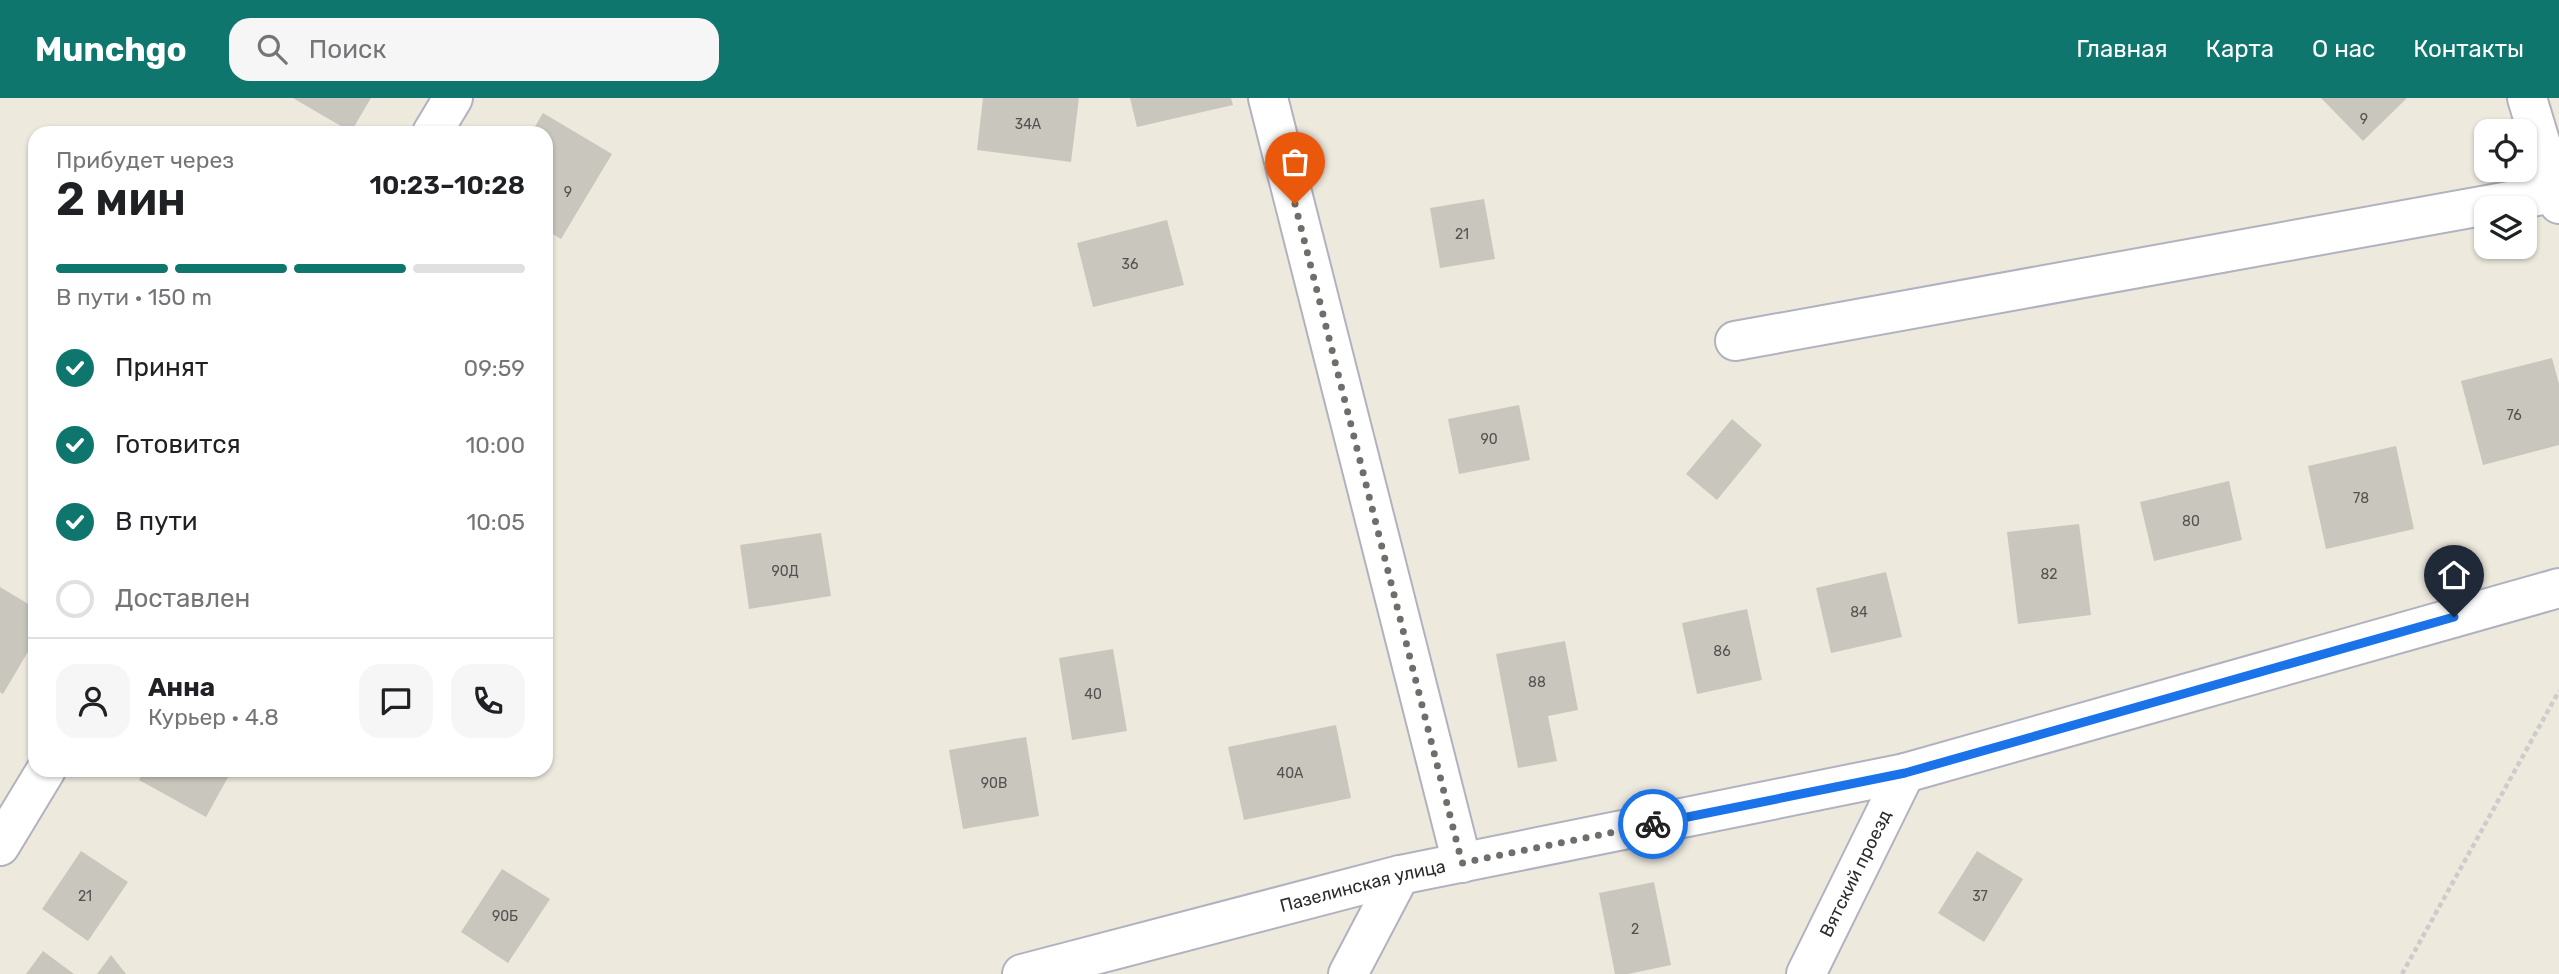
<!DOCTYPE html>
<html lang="ru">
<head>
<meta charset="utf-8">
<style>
	:root { --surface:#fff; --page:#f6f6f6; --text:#202124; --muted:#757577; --line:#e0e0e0; --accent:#0f766e }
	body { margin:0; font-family:Rubik,sans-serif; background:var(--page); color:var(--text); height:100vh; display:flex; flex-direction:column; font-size:26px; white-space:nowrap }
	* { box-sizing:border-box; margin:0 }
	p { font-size:23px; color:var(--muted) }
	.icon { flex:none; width:38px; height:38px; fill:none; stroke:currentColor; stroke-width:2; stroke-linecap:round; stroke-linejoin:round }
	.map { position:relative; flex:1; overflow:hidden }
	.sheet { position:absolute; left:28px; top:28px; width:525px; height:651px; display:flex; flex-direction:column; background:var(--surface); border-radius:21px; box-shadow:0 2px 5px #0004 }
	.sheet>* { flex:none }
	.controls { position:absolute; left:2474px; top:21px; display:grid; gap:14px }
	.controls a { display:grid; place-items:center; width:63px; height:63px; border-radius:14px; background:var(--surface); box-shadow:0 2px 5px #0004; font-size:35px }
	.pin { position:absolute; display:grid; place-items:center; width:60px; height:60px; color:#fff; margin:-72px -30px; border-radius:50% 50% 50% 0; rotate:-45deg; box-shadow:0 0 7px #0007 }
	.pin .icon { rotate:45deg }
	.courier { position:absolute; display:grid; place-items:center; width:70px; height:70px; margin:-35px; border:5px solid #1a73e8; border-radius:50%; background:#fff; color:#222; box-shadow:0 2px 9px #0007 }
	.head em { font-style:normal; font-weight:600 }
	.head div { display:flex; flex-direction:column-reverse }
	.head { display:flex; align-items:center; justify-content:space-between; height:119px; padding:0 28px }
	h1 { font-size:46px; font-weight:600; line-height:52px }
	.bar { display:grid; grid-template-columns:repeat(4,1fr); gap:10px 7px; align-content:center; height:84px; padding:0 28px }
	.bar i { height:9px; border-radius:5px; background:var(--line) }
	.bar .current { background:var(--accent) }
	.bar p { grid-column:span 4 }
	.line { display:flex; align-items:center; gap:18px; padding:0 28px; border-top:2px solid var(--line) }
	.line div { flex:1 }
	.round { display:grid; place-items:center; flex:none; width:74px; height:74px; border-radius:21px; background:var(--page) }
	ol { padding:0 28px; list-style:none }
	li { display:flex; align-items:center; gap:21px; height:77px }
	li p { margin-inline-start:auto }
	li .icon { padding:7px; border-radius:50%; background:var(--accent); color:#fff; stroke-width:4 }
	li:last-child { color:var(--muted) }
	li i { width:38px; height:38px; border:4px solid var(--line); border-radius:50% }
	header { display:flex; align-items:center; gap:42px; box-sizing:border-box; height:98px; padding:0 35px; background:var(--accent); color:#fff }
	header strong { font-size:33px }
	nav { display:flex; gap:38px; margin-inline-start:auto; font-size:24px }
	.search { width:490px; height:63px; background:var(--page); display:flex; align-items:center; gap:18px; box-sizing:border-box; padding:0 24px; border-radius:21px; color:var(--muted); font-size:26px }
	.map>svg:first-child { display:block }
	.building { fill:#c9c6bd }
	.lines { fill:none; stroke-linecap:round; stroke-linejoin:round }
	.minor-casing { stroke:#b1b2c0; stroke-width:42 }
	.path { stroke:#ccc; stroke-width:4.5; stroke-dasharray:5 3.5; stroke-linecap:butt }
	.minor { stroke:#fff; stroke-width:38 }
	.done { stroke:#706e6a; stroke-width:7; stroke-dasharray:0 12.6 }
	.route { stroke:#1a73e8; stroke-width:9 }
	.labels { text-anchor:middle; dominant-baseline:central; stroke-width:7; stroke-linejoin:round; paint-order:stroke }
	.number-label { font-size:14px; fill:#535250 }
	.street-label { font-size:18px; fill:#2c2c2c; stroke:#fff }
</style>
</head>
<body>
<header>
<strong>Munchgo</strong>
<div class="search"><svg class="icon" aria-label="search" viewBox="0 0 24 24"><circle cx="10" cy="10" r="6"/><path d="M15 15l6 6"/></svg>Поиск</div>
<nav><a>Главная</a><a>Карта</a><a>О нас</a><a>Контакты</a></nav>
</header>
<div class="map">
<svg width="2559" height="876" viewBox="0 0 2559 876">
	<rect width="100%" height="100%" fill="#eee9dd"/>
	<path class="building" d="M293,0H371L351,34Z
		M983,0H1079L1071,64L977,52Z
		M1130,0H1231L1233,7L1137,29Z
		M2321,0H2407L2363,43Z
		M543,15L612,56L561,141L546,132V35H531Z
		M1484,101L1495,161L1440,170L1430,110Z
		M1167,122L1184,187L1093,209L1077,145Z
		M2552,260L2559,286V347L2483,367L2461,283Z
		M1519,307L1530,362L1459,376L1448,321Z
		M1732,321L1762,347L1717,402L1686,376Z
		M2396,348L2414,431L2326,451L2308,368Z
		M2229,383L2242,442L2154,463L2140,404Z
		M2079,426L2091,517L2018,526L2007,434Z
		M821,435L831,498L749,511L740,447Z
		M1886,474L1902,539L1831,555L1816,490Z
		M0,489L35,510V542L3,596L0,594Z
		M1747,511L1762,582L1697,596L1682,525Z
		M1565,543L1578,612L1548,618L1557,663L1518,670L1496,556Z
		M1113,551L1127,633L1072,642L1059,560Z
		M1336,627L1351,700L1244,722L1228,649Z
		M1026,639L1039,718L963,731L949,652Z
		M144,672H232L206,719L139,682Z
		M81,753L128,784L88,843L42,811Z
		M1977,753L2023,781L1984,844L1938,815Z
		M502,771L550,801L508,865L461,834Z
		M1654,784L1671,867L1628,876H1615L1599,795Z
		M43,853L74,876H26Z
		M111,857L126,876H97Z"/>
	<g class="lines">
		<defs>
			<g id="minor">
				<path d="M1268,0L1462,765"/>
				<path d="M2527,0L2559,106"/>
				<path d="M432,35L453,0"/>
				<path d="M1735,243L2559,94"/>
				<path d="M0,748L46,672"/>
				<path id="s1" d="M1022,876L1400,777L1905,675L2559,490"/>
				<path d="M1348,876L1400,777"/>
				<path id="s2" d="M1806,876L1905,675"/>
			</g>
		</defs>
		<use href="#minor" class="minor-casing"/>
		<path class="path" d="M2402,876L2559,593"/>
		<use href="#minor" class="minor"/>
	</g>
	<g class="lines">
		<path class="done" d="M1295,106L1462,765L1653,726"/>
		<path class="route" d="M1653,726L1905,675L2454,519"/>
	</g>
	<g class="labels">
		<g class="number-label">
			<text x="2364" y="21">9</text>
			<text x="1028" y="26">34А</text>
			<text x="568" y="94">9</text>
			<text x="1462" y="136">21</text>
			<text x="1130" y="166">36</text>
			<text x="2514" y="317">76</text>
			<text x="1489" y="341">90</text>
			<text x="2361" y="400">78</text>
			<text x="2191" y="423">80</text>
			<text x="785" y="473">90Д</text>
			<text x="2049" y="476">82</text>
			<text x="1859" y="514">84</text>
			<text x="1722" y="553">86</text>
			<text x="1537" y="584">88</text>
			<text x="1093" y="596">40</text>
			<text x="1290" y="675">40А</text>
			<text x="994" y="685">90В</text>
			<text x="85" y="798">21</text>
			<text x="1980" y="798">37</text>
			<text x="505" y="818">90Б</text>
			<text x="1635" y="831">2</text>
		</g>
		<g class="street-label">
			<text stroke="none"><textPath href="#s2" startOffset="112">Вятский проезд</textPath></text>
			<text stroke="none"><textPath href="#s1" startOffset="352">Пазелинская улица</textPath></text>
		</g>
	</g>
</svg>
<div class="controls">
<a><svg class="icon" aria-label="locate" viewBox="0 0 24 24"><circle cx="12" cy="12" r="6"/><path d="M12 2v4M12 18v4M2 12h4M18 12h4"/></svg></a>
<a><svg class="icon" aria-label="layers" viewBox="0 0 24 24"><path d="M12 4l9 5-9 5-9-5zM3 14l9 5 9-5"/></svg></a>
</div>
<div class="pin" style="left:1295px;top:106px;background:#ea580c"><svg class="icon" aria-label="bag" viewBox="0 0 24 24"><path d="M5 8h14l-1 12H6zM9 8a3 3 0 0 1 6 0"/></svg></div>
<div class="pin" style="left:2454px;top:519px;background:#1f2937"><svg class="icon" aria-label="home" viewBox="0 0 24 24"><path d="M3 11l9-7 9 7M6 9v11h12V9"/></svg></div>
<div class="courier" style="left:1653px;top:726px"><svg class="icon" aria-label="bike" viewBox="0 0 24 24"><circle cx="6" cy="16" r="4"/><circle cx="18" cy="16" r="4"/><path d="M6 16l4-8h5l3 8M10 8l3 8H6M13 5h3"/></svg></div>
<section class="sheet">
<div class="head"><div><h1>2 мин</h1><p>Прибудет через</p></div><em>10:23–10:28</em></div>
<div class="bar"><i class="current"></i><i class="current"></i><i class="current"></i><i></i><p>В пути · 150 m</p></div>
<ol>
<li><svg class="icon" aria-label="check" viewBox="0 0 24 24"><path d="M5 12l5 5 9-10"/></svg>Принят<p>09:59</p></li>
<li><svg class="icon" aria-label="check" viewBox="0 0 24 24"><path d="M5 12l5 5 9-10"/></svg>Готовится<p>10:00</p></li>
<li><svg class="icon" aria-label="check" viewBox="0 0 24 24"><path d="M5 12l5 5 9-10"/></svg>В пути<p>10:05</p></li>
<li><i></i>Доставлен</li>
</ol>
<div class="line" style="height:126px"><a class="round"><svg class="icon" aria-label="person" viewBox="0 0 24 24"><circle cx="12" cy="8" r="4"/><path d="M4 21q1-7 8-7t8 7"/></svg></a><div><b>Анна</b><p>Курьер · 4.8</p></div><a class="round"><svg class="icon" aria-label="chat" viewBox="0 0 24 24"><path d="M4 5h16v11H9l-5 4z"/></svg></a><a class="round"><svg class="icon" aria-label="phone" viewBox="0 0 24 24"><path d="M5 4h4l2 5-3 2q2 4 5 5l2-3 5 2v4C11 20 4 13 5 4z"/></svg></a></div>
</section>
</div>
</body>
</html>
